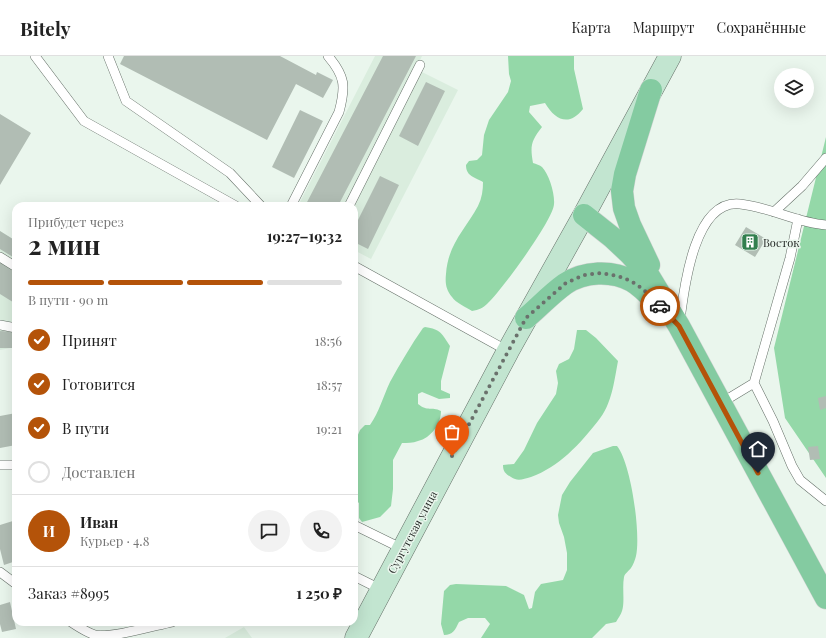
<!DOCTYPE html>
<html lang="ru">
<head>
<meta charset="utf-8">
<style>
	:root { --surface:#fff; --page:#f2f2f2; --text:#222; --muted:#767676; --line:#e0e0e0; --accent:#b45309 }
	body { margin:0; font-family:"Playfair Display",serif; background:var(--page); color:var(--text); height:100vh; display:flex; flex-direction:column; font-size:15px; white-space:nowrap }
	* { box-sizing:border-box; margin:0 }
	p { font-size:13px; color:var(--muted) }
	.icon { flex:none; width:22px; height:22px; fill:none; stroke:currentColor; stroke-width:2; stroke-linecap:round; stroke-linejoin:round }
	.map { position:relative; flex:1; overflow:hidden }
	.details { position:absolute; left:12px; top:146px; width:346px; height:424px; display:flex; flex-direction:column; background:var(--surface); border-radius:12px; box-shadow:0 4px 16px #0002 }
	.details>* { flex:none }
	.controls { position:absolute; left:774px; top:12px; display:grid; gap:8px }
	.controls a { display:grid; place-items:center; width:40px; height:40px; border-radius:50%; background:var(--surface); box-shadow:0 4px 16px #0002; font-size:20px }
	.pin { position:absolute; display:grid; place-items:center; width:34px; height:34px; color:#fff; margin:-41px -17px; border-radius:50% 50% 50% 0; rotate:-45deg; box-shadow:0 0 4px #0007 }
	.pin .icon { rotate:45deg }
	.courier { position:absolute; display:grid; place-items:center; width:40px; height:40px; margin:-20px; border:3px solid #b45309; border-radius:50%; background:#fff; color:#222; box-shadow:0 1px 5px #0007 }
	.overview em { font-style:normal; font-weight:700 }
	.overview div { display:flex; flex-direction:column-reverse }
	.overview { display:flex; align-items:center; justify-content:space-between; height:68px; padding:0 16px }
	h1 { font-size:26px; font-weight:700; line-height:30px }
	.bar { display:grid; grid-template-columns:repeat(4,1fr); gap:6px 4px; align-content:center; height:48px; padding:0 16px }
	.bar i { height:5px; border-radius:3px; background:var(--line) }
	.bar .active { background:var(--accent) }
	.bar p { grid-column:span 4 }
	.line { display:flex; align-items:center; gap:10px; padding:0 16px; border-top:1px solid var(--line) }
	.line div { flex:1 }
	.round { display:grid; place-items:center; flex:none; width:42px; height:42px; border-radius:21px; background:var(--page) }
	ol { padding:0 16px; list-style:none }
	li { display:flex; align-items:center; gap:12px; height:44px }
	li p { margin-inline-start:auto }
	li .icon { padding:4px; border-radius:50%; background:var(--accent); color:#fff; stroke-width:4 }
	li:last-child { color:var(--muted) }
	li i { width:22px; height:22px; border:2px solid var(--line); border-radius:50% }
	header { display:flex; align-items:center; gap:24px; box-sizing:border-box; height:56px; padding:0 20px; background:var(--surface); border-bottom:1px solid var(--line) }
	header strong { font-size:19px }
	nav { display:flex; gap:22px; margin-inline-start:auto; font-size:14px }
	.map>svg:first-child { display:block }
	.built { fill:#daedde }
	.green { fill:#94d8a8 }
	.building { fill:#b1bdb4 }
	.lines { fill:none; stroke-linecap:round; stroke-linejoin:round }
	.service-casing { stroke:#657068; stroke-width:10 }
	.secondary-casing { stroke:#657068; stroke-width:23 }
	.primary-casing { stroke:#d3d4d4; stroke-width:23 }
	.service { stroke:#fff; stroke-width:9 }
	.secondary { stroke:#c2e5d0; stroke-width:22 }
	.primary { stroke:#84cba1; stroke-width:22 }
	.done { stroke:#6a716c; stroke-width:4; stroke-dasharray:0 7.2 }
	.route { stroke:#b45309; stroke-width:5 }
	.labels { text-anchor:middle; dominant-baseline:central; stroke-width:3; stroke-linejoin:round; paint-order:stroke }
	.poi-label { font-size:11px; fill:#252926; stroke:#eaf6ed; text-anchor:start }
	.street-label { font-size:11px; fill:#252926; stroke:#eaf6ed }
</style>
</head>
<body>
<header>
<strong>Bitely</strong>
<nav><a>Карта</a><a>Маршрут</a><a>Сохранённые</a></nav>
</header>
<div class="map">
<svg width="826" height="582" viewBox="0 0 826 582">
	<rect width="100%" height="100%" fill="#eaf6ed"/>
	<path class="built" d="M375,0H422L416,13L458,34L371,203L354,194V150H298Z
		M0,175L16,185V291L0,294Z
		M244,571L252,582H225Z"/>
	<path class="green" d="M508,0H574V13L583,53C569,71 555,64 545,47L530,50L529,56L542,71C531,85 530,90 533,107C536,108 540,109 542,111C549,118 555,138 554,148C554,163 501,235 488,247C483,252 479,254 472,255C466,251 456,247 452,241C446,234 445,227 446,218C448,188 465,174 478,150C482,142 483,134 483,126C474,121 466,120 466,109L469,105L477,104L482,99L484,79L489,64L508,36L511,25L509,18Z
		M826,81V422L785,362L774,292Z
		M425,271C441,273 442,278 450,290L441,325V334L450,338V342L439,343L422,336L418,338V348C428,356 431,350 441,355C441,368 431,382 418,385C413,387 407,387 402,387L393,404V433L391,450L380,461L362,466L359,462V447L354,443V388L360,374L365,369H370C379,356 383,341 390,326C400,308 411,289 423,272Z
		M577,274H586L596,282L618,305C614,326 612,348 598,365C580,388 559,411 531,421C523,423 518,426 511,421C506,418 503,416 503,409L514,408L524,394L537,367L556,338L558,327L556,315L559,308L569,303L574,293Z
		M613,390H617C631,407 641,478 636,500C635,504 633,509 631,512C629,515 625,517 624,521C622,532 625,546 622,555C621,559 618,562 616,566L606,568L592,582H481L490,568L485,562H468L459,566C455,574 453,579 444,579L441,568L444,535L450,529L456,528L506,530L524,539L529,553L532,552L535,536L541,528L563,524L567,514V497L564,481L559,467L558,459L562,439L570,426L593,397Z"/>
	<path class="building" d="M124,0H280L316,19L317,16L333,24L323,42L296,28L267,84L120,8Z
		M383,0H416L338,150H305Z
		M426,26L445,35L418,90L399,80Z
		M300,54L323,65L294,122L272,111Z
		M0,58L31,77L0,129Z
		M380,120L399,129L368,193L354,186V172Z
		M746,171L766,183L755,201L735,189Z
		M0,175L16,185V203L0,193Z
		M0,207L16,217V248L0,238Z
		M0,275L16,276V292H0Z
		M826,340V352L820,354L818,342Z
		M16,357V389L0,392V360Z
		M818,390L820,403L810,404L808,391Z
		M16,464V505L4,509L0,493V469Z
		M10,546L16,573L2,576L0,568V549Z
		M107,566H120V567L108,570Z"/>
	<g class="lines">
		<defs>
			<path id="service" d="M35,0L84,65L236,150
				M108,0L126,45L230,117L261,150
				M291,150L339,56C346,30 345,20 328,0
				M349,150L420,9
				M774,156L802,130L826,102
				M0,201L16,211
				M354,210L508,295
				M680,264C684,233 694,143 740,148C770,151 797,167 826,169
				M0,269L16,272
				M754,327L773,365L792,410L800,424L826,445
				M721,347L754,327L790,202L798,163
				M0,409H16
				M354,469L403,493
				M0,516L16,528
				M354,520L382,534
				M71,566C79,571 86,576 95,579C113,582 153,570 172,566"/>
			<path id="secondary" d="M356,582L508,295L584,159L670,0"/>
			<path id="primary" d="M584,159L613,182L630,198L647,217L679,270L826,542
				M649,209L630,169L624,152L622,135L625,118L651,34
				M526,262C539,251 551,238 565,228C584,215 612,214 632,225C642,231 649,239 657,247"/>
		</defs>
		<use href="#service" class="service-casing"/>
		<use href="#secondary" class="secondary-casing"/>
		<use href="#primary" class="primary-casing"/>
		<use href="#service" class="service"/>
		<use href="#secondary" class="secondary"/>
		<use href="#primary" class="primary"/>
	</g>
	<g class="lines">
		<path class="done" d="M452,400L526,262L566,227L584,219L601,217L618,220L631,225L643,233L660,250"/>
		<path class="route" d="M660,250L679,270L758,417"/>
	</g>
	<defs>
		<symbol id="building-square" viewBox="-11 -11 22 22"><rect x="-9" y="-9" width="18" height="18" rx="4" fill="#327f4e" stroke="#eaf6ed"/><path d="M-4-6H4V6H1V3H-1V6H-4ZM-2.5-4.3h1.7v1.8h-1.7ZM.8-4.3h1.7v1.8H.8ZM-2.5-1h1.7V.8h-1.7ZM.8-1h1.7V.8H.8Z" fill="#fff"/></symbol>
	</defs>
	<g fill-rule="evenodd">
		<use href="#building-square" x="740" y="176" width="20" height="20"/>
	</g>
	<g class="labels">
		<g class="poi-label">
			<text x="763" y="186">Восток</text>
		</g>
		<g class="street-label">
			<text transform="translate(412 476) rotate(-62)">Сургутская улица</text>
		</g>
	</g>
</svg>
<div class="controls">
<a><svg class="icon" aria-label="layers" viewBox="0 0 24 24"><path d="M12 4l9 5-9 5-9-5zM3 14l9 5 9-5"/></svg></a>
</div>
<div class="pin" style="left:452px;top:400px;background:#ea580c"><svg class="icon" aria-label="bag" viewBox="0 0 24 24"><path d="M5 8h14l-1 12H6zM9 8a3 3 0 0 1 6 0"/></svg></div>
<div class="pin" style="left:758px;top:417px;background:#1f2937"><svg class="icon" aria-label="home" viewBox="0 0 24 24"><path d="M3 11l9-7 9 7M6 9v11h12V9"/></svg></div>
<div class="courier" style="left:660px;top:250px"><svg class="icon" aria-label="car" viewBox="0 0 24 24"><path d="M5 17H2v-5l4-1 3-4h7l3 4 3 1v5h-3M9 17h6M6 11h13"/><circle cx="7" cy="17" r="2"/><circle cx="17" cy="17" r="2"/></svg></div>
<section class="details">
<div class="overview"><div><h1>2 мин</h1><p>Прибудет через</p></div><em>19:27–19:32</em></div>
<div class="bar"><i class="active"></i><i class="active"></i><i class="active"></i><i></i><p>В пути · 90 m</p></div>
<ol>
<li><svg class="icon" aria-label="check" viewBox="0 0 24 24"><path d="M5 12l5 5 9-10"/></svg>Принят<p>18:56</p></li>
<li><svg class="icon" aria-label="check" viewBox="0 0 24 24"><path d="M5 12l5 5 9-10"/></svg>Готовится<p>18:57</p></li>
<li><svg class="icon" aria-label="check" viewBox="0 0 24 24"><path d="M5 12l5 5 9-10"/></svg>В пути<p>19:21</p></li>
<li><i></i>Доставлен</li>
</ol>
<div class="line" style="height:72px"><b class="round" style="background:var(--accent);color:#fff">И</b><div><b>Иван</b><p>Курьер · 4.8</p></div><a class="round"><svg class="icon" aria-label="chat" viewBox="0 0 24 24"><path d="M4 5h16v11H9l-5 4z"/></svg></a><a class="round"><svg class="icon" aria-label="phone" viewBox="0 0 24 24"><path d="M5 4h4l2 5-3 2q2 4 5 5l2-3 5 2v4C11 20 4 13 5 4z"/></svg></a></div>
<div class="line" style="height:52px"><div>Заказ #8995</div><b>1 250 ₽</b></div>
</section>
</div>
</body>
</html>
